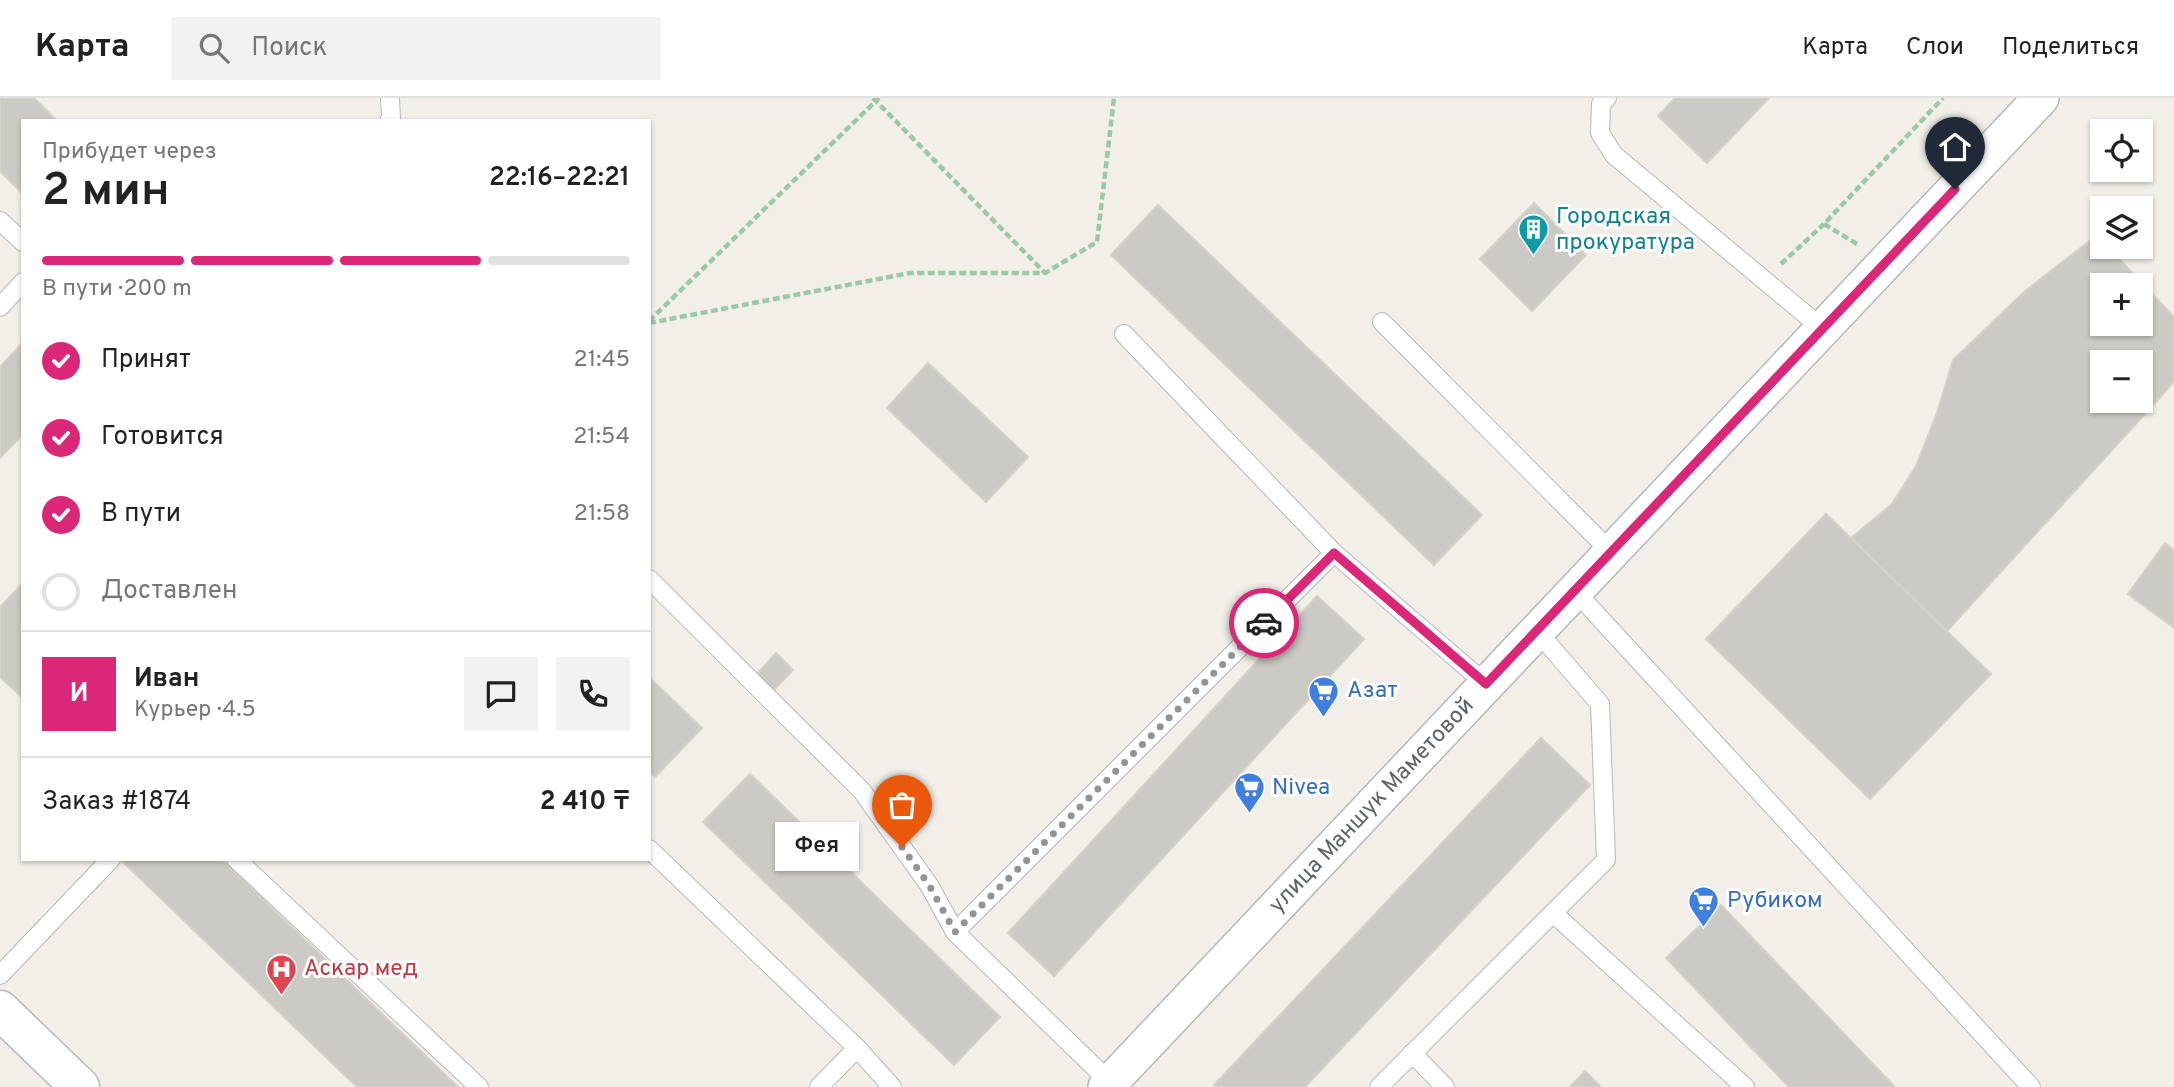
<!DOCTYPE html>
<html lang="ru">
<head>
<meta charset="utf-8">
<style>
	:root { --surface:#fff; --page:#f2f2f2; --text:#222; --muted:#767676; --line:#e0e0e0; --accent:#db2777 }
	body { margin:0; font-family:Overpass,sans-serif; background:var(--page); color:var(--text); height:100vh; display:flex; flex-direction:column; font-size:26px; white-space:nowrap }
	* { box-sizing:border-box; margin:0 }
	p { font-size:23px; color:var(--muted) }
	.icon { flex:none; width:38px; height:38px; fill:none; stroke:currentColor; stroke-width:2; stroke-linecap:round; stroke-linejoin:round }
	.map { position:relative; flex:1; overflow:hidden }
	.drawer { position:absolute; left:21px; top:21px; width:630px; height:742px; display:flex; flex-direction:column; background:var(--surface); border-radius:0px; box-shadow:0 2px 5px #0004 }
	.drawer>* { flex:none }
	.controls { position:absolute; left:2090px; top:21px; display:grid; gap:14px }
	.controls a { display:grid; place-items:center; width:63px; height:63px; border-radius:0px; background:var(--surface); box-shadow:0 2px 5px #0004; font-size:35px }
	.pin { position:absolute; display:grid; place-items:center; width:60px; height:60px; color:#fff; margin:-72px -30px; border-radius:50% 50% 50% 0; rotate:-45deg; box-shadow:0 0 7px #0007 }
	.pin .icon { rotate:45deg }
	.courier { position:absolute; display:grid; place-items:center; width:70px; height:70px; margin:-35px; border:5px solid #db2777; border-radius:50%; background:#fff; color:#222; box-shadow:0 2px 9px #0007 }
	.bubble { position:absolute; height:49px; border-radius:0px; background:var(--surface); box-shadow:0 2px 5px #0004; font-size:23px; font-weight:600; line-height:49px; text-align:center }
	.overview em { font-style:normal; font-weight:600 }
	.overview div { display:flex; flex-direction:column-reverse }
	.overview { display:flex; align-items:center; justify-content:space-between; height:119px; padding:0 21px }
	h1 { font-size:46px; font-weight:600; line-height:52px }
	.bar { display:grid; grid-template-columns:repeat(4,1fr); gap:10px 7px; align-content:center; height:84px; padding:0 21px }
	.bar i { height:9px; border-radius:5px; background:var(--line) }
	.bar .current { background:var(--accent) }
	.bar p { grid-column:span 4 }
	.line { display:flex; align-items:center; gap:18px; padding:0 21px; border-top:2px solid var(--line) }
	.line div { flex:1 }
	.round { display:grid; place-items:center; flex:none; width:74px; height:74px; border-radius:0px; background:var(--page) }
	ol { padding:0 21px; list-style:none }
	li { display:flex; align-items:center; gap:21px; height:77px }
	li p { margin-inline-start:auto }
	li .icon { padding:7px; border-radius:50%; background:var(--accent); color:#fff; stroke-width:4 }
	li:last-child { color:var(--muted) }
	li i { width:38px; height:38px; border:4px solid var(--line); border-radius:50% }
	header { display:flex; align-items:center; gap:42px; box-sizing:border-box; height:98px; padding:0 35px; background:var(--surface); border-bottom:2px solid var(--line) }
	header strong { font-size:33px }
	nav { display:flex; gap:38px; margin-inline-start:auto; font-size:24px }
	.search { width:490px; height:63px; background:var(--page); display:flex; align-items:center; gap:18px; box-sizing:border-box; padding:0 24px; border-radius:0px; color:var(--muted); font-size:26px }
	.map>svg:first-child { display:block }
	.building { fill:#cccac5; stroke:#d6d1c6; stroke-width:2; fill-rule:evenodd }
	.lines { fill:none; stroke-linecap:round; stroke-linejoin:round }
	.service-casing { stroke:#b5b8bc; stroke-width:20 }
	.minor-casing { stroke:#b5b8bc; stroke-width:38 }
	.tertiary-casing { stroke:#b5b8bc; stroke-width:41 }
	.path { stroke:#9cc7a9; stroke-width:4.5; stroke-dasharray:7 3.5; stroke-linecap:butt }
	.service { stroke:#fff; stroke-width:18 }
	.minor { stroke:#fff; stroke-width:35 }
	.tertiary { stroke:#fff; stroke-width:38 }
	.done { stroke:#929495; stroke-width:7; stroke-dasharray:0 12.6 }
	.route { stroke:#db2777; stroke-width:9 }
	.labels { text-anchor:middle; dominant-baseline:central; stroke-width:6; stroke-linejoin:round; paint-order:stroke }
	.culture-label { font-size:23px; fill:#0d838f; stroke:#fff; text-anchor:start }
	.shop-label { font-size:23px; fill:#366cbe; stroke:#fff; text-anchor:start }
	.street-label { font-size:23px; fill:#5f6368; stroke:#fff }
	.health-label { font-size:23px; fill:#be3a42; stroke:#fff; text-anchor:start }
</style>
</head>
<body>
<header>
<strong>Карта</strong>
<div class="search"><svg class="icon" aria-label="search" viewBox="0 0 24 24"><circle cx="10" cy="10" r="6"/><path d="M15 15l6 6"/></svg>Поиск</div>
<nav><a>Карта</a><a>Слои</a><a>Поделиться</a></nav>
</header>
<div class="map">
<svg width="2174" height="989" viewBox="0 0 2174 989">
	<rect width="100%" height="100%" fill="#f1efe8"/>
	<path class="building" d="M0,0H34L57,23H23V96L0,73Z
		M1675,0H1769L1707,65L1658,18Z
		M1534,105L1586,157L1532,213L1480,161Z
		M1158,107L1482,417L1434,467L1111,157Z
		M2097,137L2102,142V149H2108L2174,219V284L1947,533L1851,440L1892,406L1916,368L1937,315L1953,262L2024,194ZM2102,187H2140V226H2102ZM2102,264H2140V303H2102Z
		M23,244V336L0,360V269Z
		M928,265L1028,359L986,404L887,310Z
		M1826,416L1991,576L1870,701L1706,541Z
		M2165,445L2174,452V530L2128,496Z
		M23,485V600L0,579V509Z
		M1317,498L1364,541L1054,878L1008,835Z
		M776,555L793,572L773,593L756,577Z
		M649,579L702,630L655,679L649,673Z
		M1541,640L1590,687L1305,989H1216L1214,987Z
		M750,676L1000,919L954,967L703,724Z
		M123,761H221L458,989H357L122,763Z
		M1721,807L1895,989H1789L1666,860Z
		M1585,973L1601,989H1570Z"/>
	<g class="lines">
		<defs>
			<path id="service" d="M1607,0L1601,6L1600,35L1614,57L1823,231
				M389,23L391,21L390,0
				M0,123L23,144
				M0,209L23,184
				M1382,224L1611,454
				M1124,236L1334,455
				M649,481L862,693L929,787L955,834L1115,989
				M1575,493L2031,989
				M649,751L857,950L892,989
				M236,761L479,989
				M1553,815L1745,989
				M955,834L1334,455L1486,586
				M0,877L111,761
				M1412,955L1445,989
				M819,989L857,950
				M1379,989L1606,762L1600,606L1537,533"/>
			<g id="minor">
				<path id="s1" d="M1106,989L2041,0"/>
			</g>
			<path id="tertiary" d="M0,912L80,989"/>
		</defs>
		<use href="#service" class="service-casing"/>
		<use href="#minor" class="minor-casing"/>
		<use href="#tertiary" class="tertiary-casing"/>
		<path class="path" d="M873,0L1045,175
			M1857,146L1824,126L1943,0
			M1781,166L1824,126
			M649,223L879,0
			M649,225L910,175H1045L1097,144L1114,0"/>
		<use href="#service" class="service"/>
		<use href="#minor" class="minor"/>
		<use href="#tertiary" class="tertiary"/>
	</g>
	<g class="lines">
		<path class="done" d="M902,749L929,787L955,834L1264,525"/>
		<path class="route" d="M1264,525L1334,455L1486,586L1955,91"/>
	</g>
	<defs>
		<symbol id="building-pin" viewBox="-11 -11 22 30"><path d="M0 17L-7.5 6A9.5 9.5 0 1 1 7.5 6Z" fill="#0f9aa8" stroke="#fff"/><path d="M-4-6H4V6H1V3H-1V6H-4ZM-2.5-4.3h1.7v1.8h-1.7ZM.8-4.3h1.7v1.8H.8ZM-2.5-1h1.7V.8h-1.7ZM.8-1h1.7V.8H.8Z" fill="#fff"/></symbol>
		<symbol id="supermarket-pin" viewBox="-11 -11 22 30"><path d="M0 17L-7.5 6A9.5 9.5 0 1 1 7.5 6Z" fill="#3f7fe0" stroke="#fff"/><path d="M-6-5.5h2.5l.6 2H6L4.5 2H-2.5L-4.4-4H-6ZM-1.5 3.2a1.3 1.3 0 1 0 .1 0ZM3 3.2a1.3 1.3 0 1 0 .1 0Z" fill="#fff"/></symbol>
		<symbol id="hospital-pin" viewBox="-11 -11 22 30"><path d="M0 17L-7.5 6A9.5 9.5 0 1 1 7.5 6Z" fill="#e0444e" stroke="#fff"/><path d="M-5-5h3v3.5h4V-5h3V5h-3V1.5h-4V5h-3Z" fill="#fff"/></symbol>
	</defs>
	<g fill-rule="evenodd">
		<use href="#building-pin" x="1516" y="114" width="35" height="47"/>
		<use href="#supermarket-pin" x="1306" y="576" width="35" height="47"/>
		<use href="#supermarket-pin" x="1232" y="672" width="35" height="47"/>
		<use href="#supermarket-pin" x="1686" y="786" width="35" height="47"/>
		<use href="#hospital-pin" x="264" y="854" width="35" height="47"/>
	</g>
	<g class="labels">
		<g class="culture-label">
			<text x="1556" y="119">Городская<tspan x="1556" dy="26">прокуратура</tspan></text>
		</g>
		<g class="shop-label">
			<text x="1347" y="593">Азат</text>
			<text x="1272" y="690">Nivea</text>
			<text x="1727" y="803">Рубиком</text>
		</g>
		<g class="street-label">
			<text stroke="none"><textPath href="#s1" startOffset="387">улица Маншук Маметовой</textPath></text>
		</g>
		<g class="health-label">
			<text x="304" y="871">Аскар мед</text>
		</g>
	</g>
</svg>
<div class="controls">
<a><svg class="icon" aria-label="locate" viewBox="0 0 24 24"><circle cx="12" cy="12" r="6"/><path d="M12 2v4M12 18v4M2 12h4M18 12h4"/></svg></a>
<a><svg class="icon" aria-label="layers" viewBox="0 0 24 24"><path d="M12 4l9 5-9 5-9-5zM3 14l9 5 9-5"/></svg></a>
<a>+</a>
<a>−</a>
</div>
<div class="pin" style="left:902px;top:749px;background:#ea580c"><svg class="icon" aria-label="bag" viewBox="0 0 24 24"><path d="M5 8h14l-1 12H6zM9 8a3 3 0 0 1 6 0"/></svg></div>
<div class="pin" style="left:1955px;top:91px;background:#1f2937"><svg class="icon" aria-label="home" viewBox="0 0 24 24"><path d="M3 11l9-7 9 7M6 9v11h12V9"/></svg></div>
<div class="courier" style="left:1264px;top:525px"><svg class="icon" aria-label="car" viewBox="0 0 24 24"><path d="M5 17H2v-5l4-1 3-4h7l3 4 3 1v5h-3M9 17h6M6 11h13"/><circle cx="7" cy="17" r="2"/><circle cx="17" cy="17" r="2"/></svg></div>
<div class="bubble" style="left:775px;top:724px;width:84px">Фея</div>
<section class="drawer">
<div class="overview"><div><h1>2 мин</h1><p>Прибудет через</p></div><em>22:16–22:21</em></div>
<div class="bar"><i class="current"></i><i class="current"></i><i class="current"></i><i></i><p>В пути · 200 m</p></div>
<ol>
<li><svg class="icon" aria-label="check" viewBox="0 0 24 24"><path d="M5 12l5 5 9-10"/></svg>Принят<p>21:45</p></li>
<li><svg class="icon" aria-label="check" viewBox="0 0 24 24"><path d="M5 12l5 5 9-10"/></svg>Готовится<p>21:54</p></li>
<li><svg class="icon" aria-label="check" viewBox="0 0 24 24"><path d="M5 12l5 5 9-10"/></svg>В пути<p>21:58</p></li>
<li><i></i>Доставлен</li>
</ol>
<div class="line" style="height:126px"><b class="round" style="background:var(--accent);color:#fff">И</b><div><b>Иван</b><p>Курьер · 4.5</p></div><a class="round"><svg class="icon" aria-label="chat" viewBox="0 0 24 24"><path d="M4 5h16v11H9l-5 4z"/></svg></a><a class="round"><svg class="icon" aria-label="phone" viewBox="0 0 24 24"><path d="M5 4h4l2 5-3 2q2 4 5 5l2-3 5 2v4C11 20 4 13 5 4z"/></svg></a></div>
<div class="line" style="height:91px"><div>Заказ #1874</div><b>2 410 ₸</b></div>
</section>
</div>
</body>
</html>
